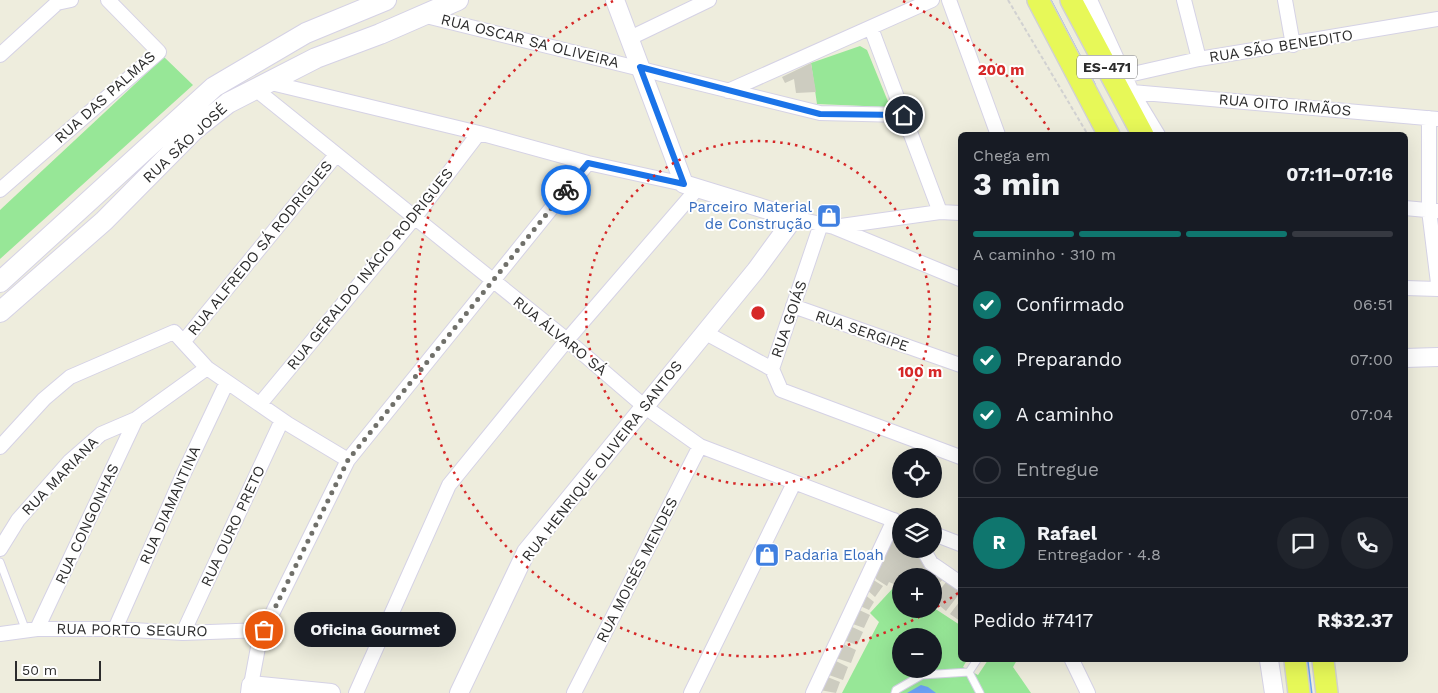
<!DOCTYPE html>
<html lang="pt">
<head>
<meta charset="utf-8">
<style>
	:root { --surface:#171b24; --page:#20242c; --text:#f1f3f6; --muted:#9ea1a6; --line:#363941; --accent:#0f766e }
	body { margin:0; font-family:"Work Sans",sans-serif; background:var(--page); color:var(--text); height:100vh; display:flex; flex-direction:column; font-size:19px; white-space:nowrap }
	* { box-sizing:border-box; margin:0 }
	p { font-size:16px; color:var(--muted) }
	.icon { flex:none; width:28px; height:28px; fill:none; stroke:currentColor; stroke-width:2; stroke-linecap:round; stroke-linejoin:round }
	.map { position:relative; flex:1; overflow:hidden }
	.drawer { position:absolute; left:958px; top:132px; width:450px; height:530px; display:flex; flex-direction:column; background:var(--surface); border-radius:8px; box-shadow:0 5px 20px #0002 }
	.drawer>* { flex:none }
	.controls { position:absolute; left:892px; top:448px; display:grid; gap:10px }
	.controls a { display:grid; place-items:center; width:50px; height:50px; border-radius:50%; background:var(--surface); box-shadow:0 5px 20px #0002; font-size:25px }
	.scale { position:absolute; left:15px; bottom:12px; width:86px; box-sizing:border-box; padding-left:5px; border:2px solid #2c2c2c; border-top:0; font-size:14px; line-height:18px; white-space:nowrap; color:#2c2c2c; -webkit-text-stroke:4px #fff; paint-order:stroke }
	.pin { position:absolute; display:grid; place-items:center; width:42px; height:42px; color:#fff; margin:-21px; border:2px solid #fff; border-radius:50%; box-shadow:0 1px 5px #0007 }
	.courier { position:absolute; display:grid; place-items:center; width:50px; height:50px; margin:-25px; border:4px solid #1a73e8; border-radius:50%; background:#fff; color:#222; box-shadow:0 1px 6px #0007 }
	.bubble { position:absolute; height:35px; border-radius:18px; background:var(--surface); box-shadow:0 5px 20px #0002; font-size:16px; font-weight:700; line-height:35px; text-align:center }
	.head em { font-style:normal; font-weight:700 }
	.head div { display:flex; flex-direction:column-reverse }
	.head { display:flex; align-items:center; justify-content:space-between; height:85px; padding:0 15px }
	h1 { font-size:32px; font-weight:700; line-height:38px }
	.bar { display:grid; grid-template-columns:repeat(4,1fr); gap:8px 5px; align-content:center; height:60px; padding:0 15px }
	.bar i { height:6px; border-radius:4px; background:var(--line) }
	.bar .current { background:var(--accent) }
	.bar p { grid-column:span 4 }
	.line { display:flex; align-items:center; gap:12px; padding:0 15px; border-top:1px solid var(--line) }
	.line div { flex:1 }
	.round { display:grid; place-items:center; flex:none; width:52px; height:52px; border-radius:26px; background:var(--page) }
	ol { padding:0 15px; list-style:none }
	li { display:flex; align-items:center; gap:15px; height:55px }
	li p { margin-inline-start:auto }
	li .icon { padding:5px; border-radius:50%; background:var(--accent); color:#fff; stroke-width:4 }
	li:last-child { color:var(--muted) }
	li i { width:28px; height:28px; border:2px solid var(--line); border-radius:50% }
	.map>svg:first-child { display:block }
	.green { fill:#97e797; fill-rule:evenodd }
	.water { fill:#6ba1f5 }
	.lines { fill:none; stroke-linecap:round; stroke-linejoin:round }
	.stream { stroke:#6ba1f5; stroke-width:3 }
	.building { fill:#cdccc0 }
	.service-casing { stroke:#d5d2e5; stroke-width:9 }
	.minor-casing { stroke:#d5d2e5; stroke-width:16 }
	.tertiary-casing { stroke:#d5d2e5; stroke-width:20 }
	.secondary-casing { stroke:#d5d2e5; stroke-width:22 }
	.primary-casing { stroke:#d1d1d1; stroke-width:24 }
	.path { stroke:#d1d1d1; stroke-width:2; stroke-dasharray:4 2.5; stroke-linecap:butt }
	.service { stroke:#fff; stroke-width:7 }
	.minor { stroke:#fff; stroke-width:14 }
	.tertiary { stroke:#fff; stroke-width:18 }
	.secondary { stroke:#fff; stroke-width:20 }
	.primary { stroke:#e7f858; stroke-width:21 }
	.done { stroke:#70706a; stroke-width:5; stroke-dasharray:0 9 }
	.route { stroke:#1a73e8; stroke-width:6 }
	.ring { fill:none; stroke:#d62828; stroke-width:2.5; stroke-dasharray:2.5 5 }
	.labels { text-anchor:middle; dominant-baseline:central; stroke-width:4; stroke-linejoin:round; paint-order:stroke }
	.shield { fill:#fff; stroke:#6b6b6b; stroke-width:1 }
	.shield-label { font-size:14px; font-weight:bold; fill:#2c2c2c }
	.street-label { font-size:15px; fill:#2c2c2c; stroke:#fff }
	.shop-label { font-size:15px; fill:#366cbe; stroke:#fff; text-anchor:end }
	.centre { fill:#d62828; stroke:#fff; stroke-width:2.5 }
	.ring-label { font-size:15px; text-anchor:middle; font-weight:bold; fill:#d62828; stroke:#fff; stroke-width:4; stroke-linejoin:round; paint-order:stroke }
</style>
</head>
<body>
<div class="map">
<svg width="1438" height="693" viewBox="0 0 1438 693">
	<rect width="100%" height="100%" fill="#eeeddd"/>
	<path class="green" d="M860,46L867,50L889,104L888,107L817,104L811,63Z
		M164,57L193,85L0,259V210Z
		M894,587L901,590V609L934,608L960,625V660H967L963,667L978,675L988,660H1017L1013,667L1031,693H842L879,622L870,613ZM901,636H934V669H901Z"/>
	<path class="water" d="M921,685L928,687L936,693H907Z"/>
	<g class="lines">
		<path class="stream" d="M1050,0L1094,84
			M1307,660L1311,693"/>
	</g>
	<path class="building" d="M811,63L816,92L796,93L794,79L785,83L782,77Z
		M896,528L901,530V549H913L945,577L934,589V576H901V587L889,582L887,586L876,579V575Z
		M872,579L883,586L875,597L866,589Z
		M947,581L960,593L946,611L934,601V597Z
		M864,594L874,602L869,610L858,605Z
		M960,601V621L950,614Z
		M855,608L870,615L864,628L850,623Z
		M848,625L863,632L857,645L843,640Z
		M841,643L856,650L851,663L836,658Z
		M834,660L848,667L843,680L829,675Z
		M825,676L840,682L836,693L820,690Z"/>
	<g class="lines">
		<defs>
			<path id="service" d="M0,562L26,631
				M977,660L969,672L980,693
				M895,693L896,690L922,675L969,672"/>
			<path id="minor" d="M949,0L998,135
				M1090,0L1132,92L1158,135
				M1184,0L1199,59
				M1285,0L1293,45
				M422,15L820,113L904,115
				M871,28L940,212
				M630,38L709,0
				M0,55L57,3L71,0
				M1124,76L1199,59L1438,19
				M267,82L479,133L588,163L684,184
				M254,88L567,340L645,407L700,446L901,523
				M728,91L932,0
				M1132,92L1438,119
				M1429,118V210L1438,283
				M0,190L159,52L108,0
				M1405,208L1437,211
				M794,218L834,227L960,279
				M834,227L940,212L960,213
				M1405,288L1438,289
				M793,306L960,365
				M704,332L772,369
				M184,341L336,155
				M772,369L781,390L960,457
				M772,369L821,224
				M260,404L415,217L479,133
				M0,447L44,399L70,377L174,332L207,368L288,424L348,460
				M934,534L960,544
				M0,549L18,520L70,461L101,434L136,419L207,368
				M923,549L931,563L960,583
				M37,629L136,419
				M115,629L183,475L227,382
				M183,633L282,420
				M0,634L37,629H115L183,633L264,630
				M1072,660L1088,693
				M251,685L259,642L264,630L348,460L588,163
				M356,693L449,485L567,340L697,189
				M574,693L700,446
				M691,693L794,483
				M813,693L894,520"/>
			<path id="tertiary" d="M1405,358L1438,357
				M1269,660L1274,693
				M250,693L251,685L331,693
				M459,693L526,552L756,270L794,218L684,184L615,0"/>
			<path id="secondary" d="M0,282L214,87L306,33L386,0
				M0,312L104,221L195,129L228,103L316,58L380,34L458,0"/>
			<path id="primary" d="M1038,0L1109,135
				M1071,0L1143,135
				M1295,660L1299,693
				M1323,660L1327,693"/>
		</defs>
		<use href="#service" class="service-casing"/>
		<use href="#minor" class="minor-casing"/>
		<use href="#tertiary" class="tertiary-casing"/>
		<use href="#secondary" class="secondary-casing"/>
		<use href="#primary" class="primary-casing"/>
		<path class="path" d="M1008,0L1088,135"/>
		<use href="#service" class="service"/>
		<use href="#minor" class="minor"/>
		<use href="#tertiary" class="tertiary"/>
		<use href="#secondary" class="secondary"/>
		<use href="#primary" class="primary"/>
	</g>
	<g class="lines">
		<path class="done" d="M264,630L348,460L566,190"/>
		<path class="route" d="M566,190L588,163L684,184L640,67L820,114L904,115"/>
	</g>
	<g class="ring">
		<circle cx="758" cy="313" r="172"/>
		<path d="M958 593A344 344 0 1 1 613 1M903 1A344 344 0 0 1 1051 133"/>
	</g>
	<defs>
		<symbol id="shop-square" viewBox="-11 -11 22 22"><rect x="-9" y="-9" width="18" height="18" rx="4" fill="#3f7fe0" stroke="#fff"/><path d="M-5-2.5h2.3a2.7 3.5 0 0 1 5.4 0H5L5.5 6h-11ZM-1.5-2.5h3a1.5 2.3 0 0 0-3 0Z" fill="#fff"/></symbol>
	</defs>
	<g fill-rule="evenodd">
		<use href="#shop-square" x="815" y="202" width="28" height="28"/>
		<use href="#shop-square" x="753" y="541" width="28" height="28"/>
	</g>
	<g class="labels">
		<rect class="shield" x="1077" y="55.5" width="60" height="23" rx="4"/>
		<g class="shield-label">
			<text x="1107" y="67">ES-471</text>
		</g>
		<g class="street-label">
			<text transform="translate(530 41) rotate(14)">RUA OSCAR SA OLIVEIRA</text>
			<text transform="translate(1281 46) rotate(-9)">RUA SÃO BENEDITO</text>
			<text transform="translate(105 97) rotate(-42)">RUA DAS PALMAS</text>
			<text transform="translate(1285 105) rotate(5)">RUA OITO IRMÃOS</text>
			<text transform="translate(185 143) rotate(-43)">RUA SÃO JOSÉ</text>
			<text transform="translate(260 248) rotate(-51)">RUA ALFREDO SÁ RODRIGUES</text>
			<text transform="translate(370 269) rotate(-51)">RUA GERALDO INÁCIO RODRIGUES</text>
			<text transform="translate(789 319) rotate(-71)">RUA GOIÁS</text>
			<text transform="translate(862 331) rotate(19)">RUA SERGIPE</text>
			<text transform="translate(560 336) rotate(39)">RUA ÁLVARO SÁ</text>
			<text transform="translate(602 461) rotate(-52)">RUA HENRIQUE OLIVEIRA SANTOS</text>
			<text transform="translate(60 476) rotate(-46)">RUA MARIANA</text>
			<text transform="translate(170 505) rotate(-66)">RUA DIAMANTINA</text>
			<text transform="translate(87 524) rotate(-65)">RUA CONGONHAS</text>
			<text transform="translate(233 526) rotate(-65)">RUA OURO PRETO</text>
			<text transform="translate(637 570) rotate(-63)">RUA MOISÉS MENDES</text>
			<text transform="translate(132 630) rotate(1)">RUA PORTO SEGURO</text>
		</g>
		<g class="shop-label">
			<text x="812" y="207">Parceiro Material<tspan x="812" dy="17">de Construção</tspan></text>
			<text x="784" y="555" text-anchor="start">Padaria Eloah</text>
		</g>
	</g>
	<circle cx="758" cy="313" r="8" class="centre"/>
	<g class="ring-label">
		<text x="1001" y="75">200 m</text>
		<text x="920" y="377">100 m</text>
	</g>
</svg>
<div class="controls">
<a><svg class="icon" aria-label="locate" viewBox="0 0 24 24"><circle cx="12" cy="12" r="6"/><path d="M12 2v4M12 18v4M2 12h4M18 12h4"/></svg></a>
<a><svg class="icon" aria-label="layers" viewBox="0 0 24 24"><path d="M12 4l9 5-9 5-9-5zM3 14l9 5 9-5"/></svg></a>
<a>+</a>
<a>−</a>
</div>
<div class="scale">50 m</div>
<div class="pin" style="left:264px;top:630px;background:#ea580c"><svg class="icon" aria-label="bag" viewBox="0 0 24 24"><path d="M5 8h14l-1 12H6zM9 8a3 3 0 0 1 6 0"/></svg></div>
<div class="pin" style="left:904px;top:115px;background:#1f2937"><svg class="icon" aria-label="home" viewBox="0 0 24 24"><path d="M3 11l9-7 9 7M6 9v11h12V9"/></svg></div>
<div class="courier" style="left:566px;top:190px"><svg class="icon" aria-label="bike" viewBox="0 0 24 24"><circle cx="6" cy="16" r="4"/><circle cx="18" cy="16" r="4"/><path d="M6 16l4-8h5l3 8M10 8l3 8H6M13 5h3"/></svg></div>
<div class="bubble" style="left:294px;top:612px;width:162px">Oficina Gourmet</div>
<section class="drawer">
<div class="head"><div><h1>3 min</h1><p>Chega em</p></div><em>07:11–07:16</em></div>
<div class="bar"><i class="current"></i><i class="current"></i><i class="current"></i><i></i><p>A caminho · 310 m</p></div>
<ol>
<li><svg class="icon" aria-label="check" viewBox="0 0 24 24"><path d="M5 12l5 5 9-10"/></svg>Confirmado<p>06:51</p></li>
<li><svg class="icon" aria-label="check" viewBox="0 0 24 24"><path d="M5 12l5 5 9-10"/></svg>Preparando<p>07:00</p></li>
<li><svg class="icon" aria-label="check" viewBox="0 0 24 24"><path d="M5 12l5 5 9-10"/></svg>A caminho<p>07:04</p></li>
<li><i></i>Entregue</li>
</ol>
<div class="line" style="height:90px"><b class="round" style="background:var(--accent);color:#fff">R</b><div><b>Rafael</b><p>Entregador · 4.8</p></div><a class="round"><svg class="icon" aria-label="chat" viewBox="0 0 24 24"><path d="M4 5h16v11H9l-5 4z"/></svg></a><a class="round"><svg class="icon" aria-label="phone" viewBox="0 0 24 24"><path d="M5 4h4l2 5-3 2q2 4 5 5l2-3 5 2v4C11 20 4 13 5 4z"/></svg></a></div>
<div class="line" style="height:65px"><div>Pedido #7417</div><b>R$32.37</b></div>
</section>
</div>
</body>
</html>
